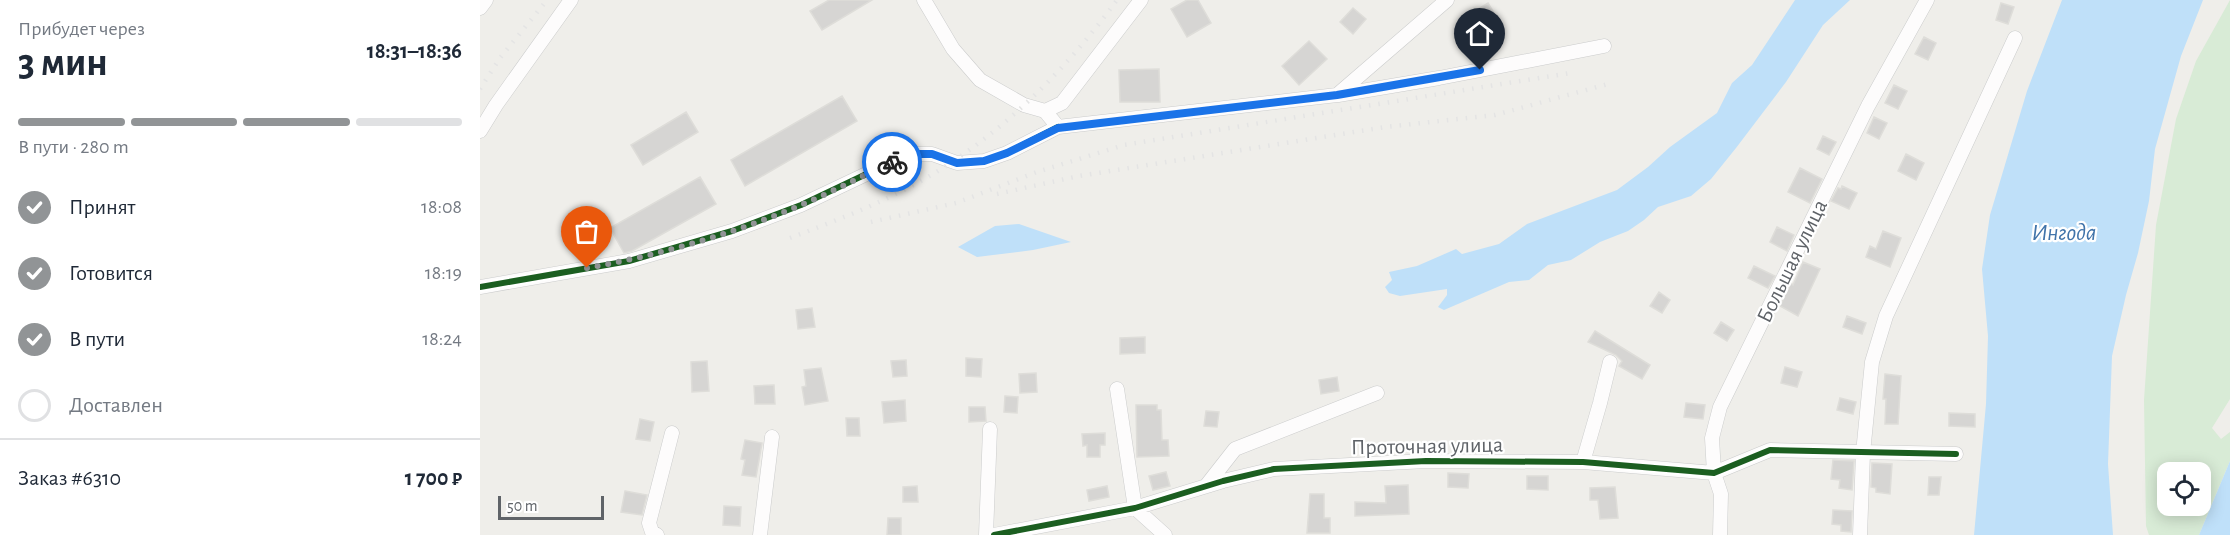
<!DOCTYPE html>
<html lang="ru">
<head>
<meta charset="utf-8">
<style>
	:root { --surface:#fff; --page:#f2f2f3; --text:#1f2937; --muted:#747a83; --line:#e0e1e3; --accent:#919496 }
	body { margin:0; font-family:"Alegreya Sans",sans-serif; background:var(--page); color:var(--text); height:100vh; display:flex; flex-direction:column; font-size:22px; white-space:nowrap }
	* { box-sizing:border-box; margin:0 }
	p { font-size:20px; color:var(--muted) }
	.icon { flex:none; width:33px; height:33px; fill:none; stroke:currentColor; stroke-width:2; stroke-linecap:round; stroke-linejoin:round }
	.map { position:relative; flex:1; overflow:hidden }
	.drawer { display:flex; flex-direction:column; background:var(--surface); width:480px }
	.drawer>* { flex:none }
	.controls { position:absolute; left:1677px; top:462px; display:grid; gap:12px }
	.controls a { display:grid; place-items:center; width:54px; height:54px; border-radius:12px; background:var(--surface); box-shadow:0 3px 15px #0003; font-size:30px }
	.scale { position:absolute; left:18px; bottom:15px; width:106px; box-sizing:border-box; padding-left:6px; border:3px solid #5f6368; border-top:0; font-size:16px; line-height:21px; white-space:nowrap; color:#5f6368; -webkit-text-stroke:4px #fff; paint-order:stroke }
	.pin { position:absolute; display:grid; place-items:center; width:51px; height:51px; color:#fff; margin:-62px -26px; border-radius:50% 50% 50% 0; rotate:-45deg; box-shadow:0 0 6px #0007 }
	.pin .icon { rotate:45deg }
	.courier { position:absolute; display:grid; place-items:center; width:60px; height:60px; margin:-30px; border:4px solid #1a73e8; border-radius:50%; background:#fff; color:#222; box-shadow:0 2px 8px #0007 }
	.overview em { font-style:normal; font-weight:700 }
	.overview div { display:flex; flex-direction:column-reverse }
	.overview { display:flex; align-items:center; justify-content:space-between; height:102px; padding:0 18px }
	h1 { font-size:39px; font-weight:700; line-height:45px }
	.bar { display:grid; grid-template-columns:repeat(4,1fr); gap:9px 6px; align-content:center; height:72px; padding:0 18px }
	.bar i { height:8px; border-radius:4px; background:var(--line) }
	.bar .on { background:var(--accent) }
	.bar p { grid-column:span 4 }
	.line { display:flex; align-items:center; gap:15px; padding:0 18px; border-top:2px solid var(--line) }
	.line div { flex:1 }
	ol { padding:0 18px; list-style:none }
	li { display:flex; align-items:center; gap:18px; height:66px }
	li p { margin-inline-start:auto }
	li .icon { padding:6px; border-radius:50%; background:var(--accent); color:#fff; stroke-width:4 }
	li:last-child { color:var(--muted) }
	li i { width:33px; height:33px; border:3px solid var(--line); border-radius:50% }
	main { display:flex; flex:1; min-height:0 }
	.map>svg:first-child { display:block }
	.green { fill:#d8ebd6; fill-rule:evenodd }
	.water { fill:#bfe0f9 }
	.building { fill:#d6d5d3; stroke:#deddd9; stroke-width:1.5 }
	.lines { fill:none; stroke-linecap:round; stroke-linejoin:round }
	.minor-casing { stroke:#cbcccc; stroke-width:15 }
	.minor { stroke:#fdfcfc; stroke-width:14 }
	.rail { stroke:#e4e4e4; stroke-width:4.5; stroke-dasharray:1.5 8; stroke-linecap:butt }
	.cycleway-casing { stroke:#fff; stroke-width:10 }
	.cycleway { stroke:#1b5e20; stroke-width:6 }
	.done { stroke:#919496; stroke-width:6; stroke-dasharray:0 10.8 }
	.route { stroke:#1a73e8; stroke-width:8 }
	.labels { text-anchor:middle; dominant-baseline:central; stroke-width:4.5; stroke-linejoin:round; paint-order:stroke }
	.street-label { font-size:22px; fill:#5f6368; stroke:#fff }
	.water-label { font-size:24px; font-style:italic; fill:#4174aa; stroke:#fff }
</style>
</head>
<body>
<main>
<section class="drawer">
<div class="overview"><div><h1>3 мин</h1><p>Прибудет через</p></div><em>18:31–18:36</em></div>
<div class="bar"><i class="on"></i><i class="on"></i><i class="on"></i><i></i><p>В пути · 280 m</p></div>
<ol>
<li><svg class="icon" aria-label="check" viewBox="0 0 24 24"><path d="M5 12l5 5 9-10"/></svg>Принят<p>18:08</p></li>
<li><svg class="icon" aria-label="check" viewBox="0 0 24 24"><path d="M5 12l5 5 9-10"/></svg>Готовится<p>18:19</p></li>
<li><svg class="icon" aria-label="check" viewBox="0 0 24 24"><path d="M5 12l5 5 9-10"/></svg>В пути<p>18:24</p></li>
<li><i></i>Доставлен</li>
</ol>
<div class="line" style="height:78px"><div>Заказ #6310</div><b>1 700 ₽</b></div>
</section>
<div class="map">
<svg width="1750" height="535" viewBox="0 0 1750 535">
	<rect width="100%" height="100%" fill="#efeeea"/>
	<path class="green" d="M1750,0V399L1732,428L1741,439L1750,432V461L1719,535H1669L1666,526L1664,400L1676,225L1696,119L1716,61ZM1688,472H1720V506H1688Z"/>
	<path class="water" d="M1315,0H1370L1343,25L1306,82L1256,148L1231,179L1211,196L1178,207L1164,220L1148,231L1120,242L1091,260L1068,265L1049,280L1029,282L964,310L958,307L967,295V289L920,296L909,293L905,287L912,280L909,272L937,266L976,249L982,254L1019,244L1047,224L1137,190L1168,167L1190,147L1237,113L1252,83L1272,65Z
		M1582,0H1723L1701,56L1675,149L1669,201L1658,253L1646,295L1632,356L1628,464L1633,535H1494L1506,404L1508,336L1502,269L1510,215L1547,91Z
		M539,224L591,242L553,250L497,257L478,247L515,226Z
		M1750,461V535H1719Z"/>
	<path class="building" d="M349,0H392L342,30L330,11Z
		M707,0H718L731,23L707,37L691,9Z
		M1008,3L1017,18L1004,26L995,11Z
		M1521,3L1534,7L1528,24L1516,20Z
		M873,8L886,19L873,34L860,22Z
		M1444,37L1456,43L1448,60L1435,54Z
		M829,41L847,59L819,85L802,66Z
		M679,69L680,102H640L639,70Z
		M1414,85L1427,91L1418,109L1405,103Z
		M362,96L377,121L265,186L251,160Z
		M206,112L218,132L163,165L151,145Z
		M1394,117L1407,123L1399,139L1387,133Z
		M1343,136L1356,142L1349,155L1337,149Z
		M1426,154L1444,163L1436,180L1418,171Z
		M1320,168L1342,179L1330,203L1308,192Z
		M220,177L236,204L152,251L144,253L130,228Z
		M1362,186L1377,193L1369,209L1351,201L1358,188L1361,189Z
		M1297,227L1314,235L1307,251L1290,242Z
		M1403,231L1421,238L1410,267L1386,257L1390,246L1396,249Z
		M1323,262L1340,269L1318,316L1300,306L1311,283L1313,285Z
		M1274,266L1295,276L1288,288L1268,278Z
		M1179,292L1190,300L1182,313L1170,306Z
		M332,308L335,327L318,329L316,310Z
		M1367,316L1386,323L1382,334L1363,327Z
		M1241,322L1254,330L1247,341L1234,333Z
		M1115,331L1170,365L1162,379L1139,366L1142,361L1136,355L1108,342Z
		M665,337V353L640,354V338Z
		M486,358L502,359L501,377L486,376Z
		M426,360L427,376L413,377L411,361Z
		M227,361L229,391L212,392L211,362Z
		M1305,367L1322,372L1317,387L1301,383Z
		M341,368L348,401L325,405L322,387L326,386L324,370Z
		M556,373L557,392L540,393L539,374Z
		M1405,374L1421,376L1418,424H1405L1406,399H1403Z
		M857,377L859,391L841,394L839,380Z
		M294,385L295,404H275L274,386Z
		M525,396L538,397L537,413L524,412Z
		M1360,398L1376,402L1373,414L1357,410Z
		M425,400L426,421L404,423L402,402Z
		M1206,403L1225,405L1223,419L1204,417Z
		M656,405H677V410H681L682,440H688L689,456L657,457Z
		M489,407H505L506,421L489,422Z
		M726,411L739,412L737,427L724,426Z
		M1469,413L1495,414V427L1469,426Z
		M366,418H379L380,436H367Z
		M160,419L174,422L170,441L156,439Z
		M625,433V445H620V457H607V445L603,446L602,434Z
		M265,440L282,443L276,477L262,475L265,460L261,459Z
		M1353,460L1374,461L1372,490L1359,488L1360,480L1351,479Z
		M1392,463L1412,464L1410,494L1396,492V488L1391,487Z
		M686,472L690,486L673,490L669,476Z
		M968,473L989,474L988,488L968,487Z
		M1047,476H1068V490L1047,489Z
		M1449,477H1461L1459,495H1448Z
		M928,485L929,514L875,516V502L906,503L905,486Z
		M437,486L438,502H423V487Z
		M627,486L629,497L609,501L607,490Z
		M1135,487L1138,518L1120,519L1118,500H1110V488Z
		M145,491L167,495L162,515L141,512Z
		M830,494H844V518H850V533H827Z
		M244,506L261,507L260,526L243,525Z
		M1353,510L1372,511L1371,532L1361,531V525L1352,524Z
		M408,518H421V535H407Z"/>
	<g class="lines">
		<defs>
			<path id="minor" d="M444,0L473,49L500,80L544,105L565,111L582,103L661,0
				M0,8L6,0
				M858,95L959,78L1124,46
				M565,111L578,127L857,95L967,0
				M0,131L16,105L91,0
				M0,287L149,261L252,231L321,205L418,159L436,154H452L477,163L504,161L527,153L578,127
				M637,389L655,508L685,535
				M1103,462L1120,403L1130,362
				M726,486L755,449L897,393
				M177,535L172,532L169,523L192,433
				M280,535L292,437
				M506,535L510,429
				M514,535L655,508L743,481L794,469L946,461L1103,462L1234,473L1290,450L1476,454
				M1240,535L1241,494L1234,473L1232,438L1240,407L1388,106L1447,0
				M1380,535L1383,453L1392,362L1406,316L1535,38"/>
		</defs>
		<use href="#minor" class="minor-casing"/>
		<use href="#minor" class="minor"/>
		<path class="rail" d="M0,89L20,58L67,0
			M517,194L599,176L905,127L1015,115L1128,84
			M391,222L476,203L557,172L644,145L1090,73
			M310,238C347,224 384,210 420,192C507,149 580,78 637,0"/>
		<defs>
			<path id="cycleway" d="M0,287L149,261L252,231L321,205L418,159L436,154H452L477,163L504,161L527,153L578,127
				M514,535L655,508L743,481L794,469L946,461L1103,462L1234,473L1290,450L1476,454"/>
		</defs>
		<use href="#cycleway" class="cycleway-casing"/>
		<use href="#cycleway" class="cycleway"/>
	</g>
	<g class="lines">
		<path class="done" d="M107,268C180,255 253,234 321,205C352,192 382,176 412,162"/>
		<path class="route" d="M412,162L436,154H452L477,163L504,161L527,153L578,128L857,95L1000,70"/>
	</g>
	<g class="labels">
		<g class="street-label">
			<text transform="translate(1312 261) rotate(-64)">Большая улица</text>
			<text transform="translate(947 446) rotate(-1)">Проточная улица</text>
		</g>
		<g class="water-label">
			<text x="1584" y="233">Ингода</text>
		</g>
	</g>
</svg>
<div class="controls">
<a><svg class="icon" aria-label="locate" viewBox="0 0 24 24"><circle cx="12" cy="12" r="6"/><path d="M12 2v4M12 18v4M2 12h4M18 12h4"/></svg></a>
</div>
<div class="scale">50 m</div>
<div class="pin" style="left:107px;top:268px;background:#ea580c"><svg class="icon" aria-label="bag" viewBox="0 0 24 24"><path d="M5 8h14l-1 12H6zM9 8a3 3 0 0 1 6 0"/></svg></div>
<div class="pin" style="left:1000px;top:70px;background:#1f2937"><svg class="icon" aria-label="home" viewBox="0 0 24 24"><path d="M3 11l9-7 9 7M6 9v11h12V9"/></svg></div>
<div class="courier" style="left:412px;top:162px"><svg class="icon" aria-label="bike" viewBox="0 0 24 24"><circle cx="6" cy="16" r="4"/><circle cx="18" cy="16" r="4"/><path d="M6 16l4-8h5l3 8M10 8l3 8H6M13 5h3"/></svg></div>
</div>
</main>
</body>
</html>
